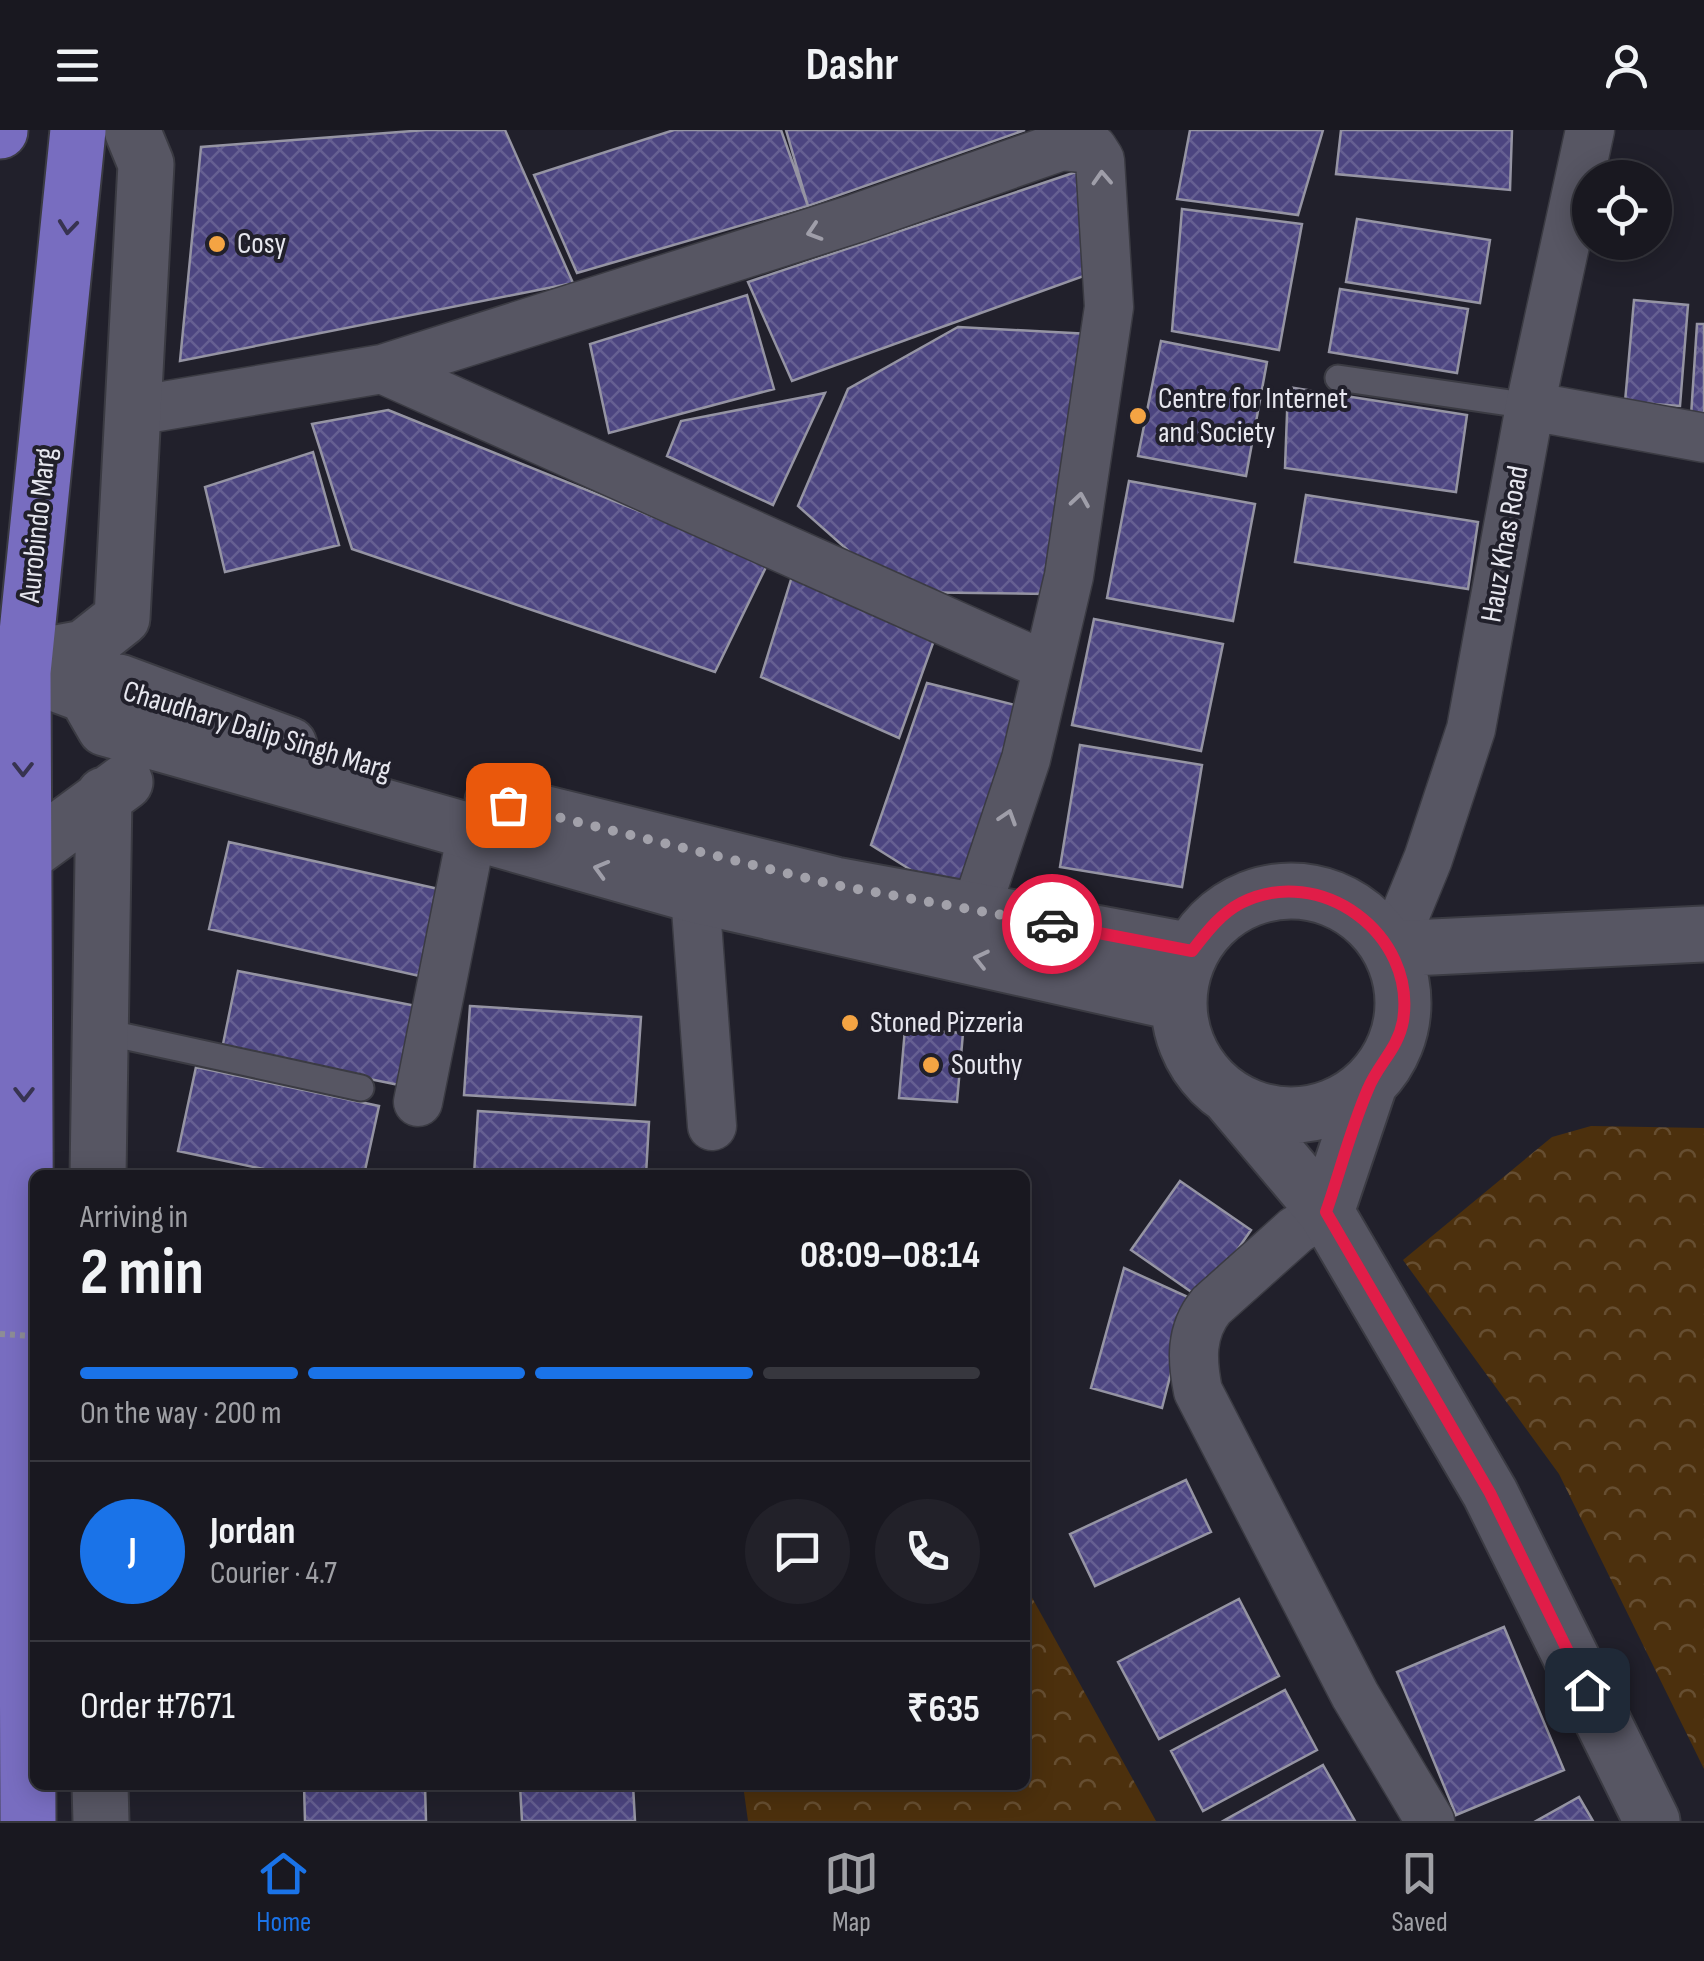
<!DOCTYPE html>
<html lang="en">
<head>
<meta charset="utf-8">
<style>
	:root { --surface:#191820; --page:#222129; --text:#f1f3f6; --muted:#9fa0a5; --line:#37373e; --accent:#1a73e8 }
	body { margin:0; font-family:"Sofia Sans Condensed",sans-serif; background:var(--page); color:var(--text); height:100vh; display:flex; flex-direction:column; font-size:38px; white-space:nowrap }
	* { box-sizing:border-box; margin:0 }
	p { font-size:32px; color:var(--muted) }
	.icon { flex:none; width:55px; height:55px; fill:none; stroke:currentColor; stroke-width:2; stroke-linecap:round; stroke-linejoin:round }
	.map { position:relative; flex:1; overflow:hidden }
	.drawer { position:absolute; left:30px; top:1040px; width:1000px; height:620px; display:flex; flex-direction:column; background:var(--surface); border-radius:15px; box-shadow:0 5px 25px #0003,0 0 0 2px var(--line) }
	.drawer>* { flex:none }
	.tools { position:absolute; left:1572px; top:30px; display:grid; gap:20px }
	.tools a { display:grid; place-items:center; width:100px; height:100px; border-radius:50%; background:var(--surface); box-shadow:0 5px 25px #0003,0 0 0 2px var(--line); font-size:50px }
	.pin { position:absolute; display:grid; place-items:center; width:85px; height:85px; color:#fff; margin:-42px; border-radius:20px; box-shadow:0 5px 15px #0006 }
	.courier { position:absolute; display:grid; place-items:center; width:100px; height:100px; margin:-50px; border:8px solid #e11d48; border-radius:50%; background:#fff; color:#222; box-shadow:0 2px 12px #0007 }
	.headline em { font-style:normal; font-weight:700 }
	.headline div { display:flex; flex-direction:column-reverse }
	.headline { display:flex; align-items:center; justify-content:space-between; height:170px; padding:0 50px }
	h1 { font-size:65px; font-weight:700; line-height:75px }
	.bar { display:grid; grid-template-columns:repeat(4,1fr); gap:15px 10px; align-content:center; height:120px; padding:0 50px }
	.bar i { height:12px; border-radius:8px; background:var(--line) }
	.bar .current { background:var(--accent) }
	.bar p { grid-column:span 4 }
	.line { display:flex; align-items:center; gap:25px; padding:0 50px; border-top:2px solid var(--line) }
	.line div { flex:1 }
	.round { display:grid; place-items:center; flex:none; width:105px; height:105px; border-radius:52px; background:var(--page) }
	header { display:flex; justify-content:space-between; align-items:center; height:130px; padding:0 50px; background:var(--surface); font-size:45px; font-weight:700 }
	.dock { display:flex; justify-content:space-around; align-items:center; height:140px; border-top:2px solid var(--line); background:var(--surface); font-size:28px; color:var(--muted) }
	.dock a { display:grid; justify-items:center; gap:5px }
	.dock .current { color:var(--accent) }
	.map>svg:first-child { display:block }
	.park { fill:url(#park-crowns) }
	.building { fill:url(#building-cross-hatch); stroke:#9594a3; stroke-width:2.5 }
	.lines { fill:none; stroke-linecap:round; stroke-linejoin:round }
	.service-casing { stroke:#3b3b43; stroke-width:29 }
	.minor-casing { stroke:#3b3b43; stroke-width:51 }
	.tertiary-casing { stroke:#3b3b43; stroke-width:59 }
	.trunk-casing { stroke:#3b3b43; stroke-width:59 }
	.service { stroke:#575663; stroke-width:25 }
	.minor { stroke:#575663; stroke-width:48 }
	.tertiary { stroke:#575663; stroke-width:55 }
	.trunk { stroke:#786dc0; stroke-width:55 }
	.path-bridge { stroke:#8d8d96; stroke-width:6; stroke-dasharray:5 5; stroke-linecap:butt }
	.oneway { stroke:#9f9ea9 }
	.oneway2 { stroke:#373350 }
	.done { stroke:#a2a1aa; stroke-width:10; stroke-dasharray:0 18 }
	.route { stroke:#e11d48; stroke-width:12 }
	.poi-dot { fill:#f4a443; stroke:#21202b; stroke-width:4 }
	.labels { text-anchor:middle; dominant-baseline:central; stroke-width:8; stroke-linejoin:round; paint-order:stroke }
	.poi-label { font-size:30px; fill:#e7e7ef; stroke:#21202b; text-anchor:start }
	.street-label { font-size:30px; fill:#e7e7ef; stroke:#21202b }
</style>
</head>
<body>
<header><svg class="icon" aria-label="menu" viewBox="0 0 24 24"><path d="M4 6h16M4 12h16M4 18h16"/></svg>Dashr<svg class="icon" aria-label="person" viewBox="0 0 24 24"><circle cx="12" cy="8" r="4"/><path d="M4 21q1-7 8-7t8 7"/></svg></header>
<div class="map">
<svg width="1704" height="1691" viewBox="0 0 1704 1691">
	<defs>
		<pattern id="park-crowns" width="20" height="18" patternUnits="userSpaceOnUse" patternTransform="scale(2.5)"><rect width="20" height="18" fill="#4c300d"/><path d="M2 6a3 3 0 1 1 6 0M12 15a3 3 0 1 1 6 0" fill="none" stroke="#664e31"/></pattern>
		<pattern id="building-cross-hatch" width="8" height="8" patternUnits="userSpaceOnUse" patternTransform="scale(2.5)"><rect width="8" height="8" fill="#4c4580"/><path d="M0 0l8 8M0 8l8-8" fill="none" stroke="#666092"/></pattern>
	</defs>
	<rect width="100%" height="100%" fill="#21202b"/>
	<path class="park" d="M1591,996L1704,998V1639L1559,1344L1403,1130L1552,1007Z
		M1025,1455L1156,1691H748L743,1655H1025Z"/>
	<path class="building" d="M426,0H505L573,153L180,231L201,17Z
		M674,0H781L808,76L577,143L534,45Z
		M786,0H1025L808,76Z
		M1190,0H1323L1298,85L1177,69Z
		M1341,0H1512L1510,60L1336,44Z
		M1079,41L1095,142L792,251L748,152Z
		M1182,79L1302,94L1279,220L1172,201Z
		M1357,89L1490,110L1480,173L1346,152Z
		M1340,159L1468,179L1457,243L1329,222Z
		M747,165L774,259L609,303L590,214Z
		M1634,170L1688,175L1680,276L1625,272Z
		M1697,194H1704V287L1691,286Z
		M958,197L1090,204L1048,464L895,462L798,376L848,259Z
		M1161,211L1267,232L1246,346L1138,326Z
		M1288,257L1467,285L1456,362L1285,338Z
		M825,263L773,375L667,326L681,291Z
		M388,280L768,433L715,542L352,419L312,294Z
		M313,322L339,415L225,442L205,357Z
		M1129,351L1255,374L1233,491L1107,468Z
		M1306,365L1478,392L1468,459L1295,432Z
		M794,440L937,502L899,608L761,547Z
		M1094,489L1223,514L1201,621L1072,595Z
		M927,553L1035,580L954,767L871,715Z
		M1080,615L1202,635L1182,757L1060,737Z
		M229,712L443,760L424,847L209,799Z
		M238,841L416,876L399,955L222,919Z
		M470,876L641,887L635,975L464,965Z
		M905,899L963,903L957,972L899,968Z
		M196,937L379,976L364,1045H292L178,1021Z
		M478,981L649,992L646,1045H474Z
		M1180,1051L1251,1100L1203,1170L1131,1120Z
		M1124,1138L1190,1168L1162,1278L1091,1258Z
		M1186,1350L1211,1402L1095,1456L1070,1404Z
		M1239,1469L1279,1546L1159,1609L1118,1532Z
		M1504,1497L1564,1640L1456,1685L1397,1542Z
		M1285,1560L1317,1620L1203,1681L1171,1621Z
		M1323,1635L1355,1691H1223Z
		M304,1655H425L426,1691H305Z
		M520,1655H633L635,1691H522Z
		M1579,1667L1593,1691H1536Z"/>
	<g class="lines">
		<defs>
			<path id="service" d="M1338,248L1530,276
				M100,901L361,958"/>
			<path id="minor" d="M382,239L1046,536
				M1530,276L1704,308
				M134,281L382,239L857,88L1062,16L1093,19L1100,30L1109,177L1069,446L1026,629L976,779
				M695,765L712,996
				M1391,819L1428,729L1471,599L1530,276L1590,0
				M418,972L472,702
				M1326,1082L1296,1100L1211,1176C1190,1202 1192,1231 1198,1261L1355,1565L1430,1691"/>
			<path id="tertiary" d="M24,529L84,518L122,488L146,34L132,0
				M0,533L86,565L105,598L695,765L1178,873
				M86,565L119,552L289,615
				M493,671L835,755L1192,821
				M23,727L125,652
				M1179 873a112 112 0 1 1 224 0a112 112 0 1 1-224 0Z
				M1391,819L1704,804
				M1231,969L1326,1082L1490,1363L1652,1691
				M98,1045L104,665
				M1326,1082L1369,955
				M100,1655L101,1691"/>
			<path id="trunk" d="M0,1V0
				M28,1691L23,542L78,0"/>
		</defs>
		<use href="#service" class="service-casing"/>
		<use href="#minor" class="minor-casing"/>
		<use href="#tertiary" class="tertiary-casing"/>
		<use href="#trunk" class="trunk-casing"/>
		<use href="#service" class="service"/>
		<use href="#minor" class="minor"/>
		<use href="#tertiary" class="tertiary"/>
		<use href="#trunk" class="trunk"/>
		<path class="path-bridge" d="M0,1204L35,1206"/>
	</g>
	<defs><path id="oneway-chevron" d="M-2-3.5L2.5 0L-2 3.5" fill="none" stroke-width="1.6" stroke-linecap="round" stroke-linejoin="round" transform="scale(2.5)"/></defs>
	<g class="oneway">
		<use href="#oneway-chevron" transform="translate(1102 48) rotate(-93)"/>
		<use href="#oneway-chevron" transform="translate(814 102) rotate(162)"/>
		<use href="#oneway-chevron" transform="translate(1080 370) rotate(-81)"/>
		<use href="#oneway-chevron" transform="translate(1008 687) rotate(-72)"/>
		<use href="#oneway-chevron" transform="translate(601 739) rotate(-164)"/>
		<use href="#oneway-chevron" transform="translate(981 829) rotate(-167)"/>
	</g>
	<g class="oneway2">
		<use href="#oneway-chevron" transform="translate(68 97) rotate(96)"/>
		<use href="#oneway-chevron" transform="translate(23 639) rotate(90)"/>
		<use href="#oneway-chevron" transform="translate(24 964) rotate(90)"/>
	</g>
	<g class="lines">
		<path class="done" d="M508,675L835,755L1052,794"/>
		<path class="route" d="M1052,794L1192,821C1206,803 1220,784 1241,773C1320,733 1417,804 1403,891C1398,919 1378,934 1368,959C1351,998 1340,1042 1326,1082L1490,1363L1587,1560"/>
	</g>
	<g class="poi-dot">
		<circle cx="217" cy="114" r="10"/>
		<circle cx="1138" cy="286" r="10"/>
		<circle cx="850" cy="893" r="10"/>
		<circle cx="931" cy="935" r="10"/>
	</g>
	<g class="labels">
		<g class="poi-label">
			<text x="237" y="114">Cosy</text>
			<text x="1158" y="269">Centre for Internet<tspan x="1158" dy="34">and Society</tspan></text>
			<text x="870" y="893">Stoned Pizzeria</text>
			<text x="951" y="935">Southy</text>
		</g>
		<g class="street-label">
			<text transform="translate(38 395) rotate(-84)">Aurobindo Marg</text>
			<text transform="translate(1505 414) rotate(-80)">Hauz Khas Road</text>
			<text transform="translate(257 601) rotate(17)">Chaudhary Dalip Singh Marg</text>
		</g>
	</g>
</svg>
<div class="tools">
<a><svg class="icon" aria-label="locate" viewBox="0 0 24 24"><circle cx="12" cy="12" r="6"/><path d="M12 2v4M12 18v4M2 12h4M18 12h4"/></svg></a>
</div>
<div class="pin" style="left:508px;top:675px;background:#ea580c"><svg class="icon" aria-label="bag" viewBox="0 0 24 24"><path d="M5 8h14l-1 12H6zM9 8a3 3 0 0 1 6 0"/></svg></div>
<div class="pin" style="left:1587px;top:1560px;background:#1f2937"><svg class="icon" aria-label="home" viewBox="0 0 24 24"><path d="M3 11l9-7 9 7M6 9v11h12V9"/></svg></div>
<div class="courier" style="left:1052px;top:794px"><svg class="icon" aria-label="car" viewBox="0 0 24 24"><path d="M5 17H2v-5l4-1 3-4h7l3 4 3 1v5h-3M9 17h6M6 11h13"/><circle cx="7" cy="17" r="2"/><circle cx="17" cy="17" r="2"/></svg></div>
<section class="drawer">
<div class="headline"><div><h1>2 min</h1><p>Arriving in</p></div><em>08:09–08:14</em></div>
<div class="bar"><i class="current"></i><i class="current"></i><i class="current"></i><i></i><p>On the way · 200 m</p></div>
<div class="line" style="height:180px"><b class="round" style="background:var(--accent);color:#fff">J</b><div><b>Jordan</b><p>Courier · 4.7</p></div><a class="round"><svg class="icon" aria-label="chat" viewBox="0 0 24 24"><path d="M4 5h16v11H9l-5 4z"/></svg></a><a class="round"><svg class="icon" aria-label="phone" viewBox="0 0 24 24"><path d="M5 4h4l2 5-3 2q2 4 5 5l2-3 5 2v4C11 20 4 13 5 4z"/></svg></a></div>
<div class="line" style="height:130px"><div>Order #7671</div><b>₹635</b></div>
</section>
</div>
<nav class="dock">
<a class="current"><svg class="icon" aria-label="home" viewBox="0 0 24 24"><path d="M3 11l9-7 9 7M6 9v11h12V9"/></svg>Home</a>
<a><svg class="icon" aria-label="map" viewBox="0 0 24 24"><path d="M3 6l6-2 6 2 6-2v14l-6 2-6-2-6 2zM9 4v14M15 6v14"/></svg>Map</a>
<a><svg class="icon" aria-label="saved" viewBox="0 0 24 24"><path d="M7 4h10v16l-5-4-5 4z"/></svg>Saved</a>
</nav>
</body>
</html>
